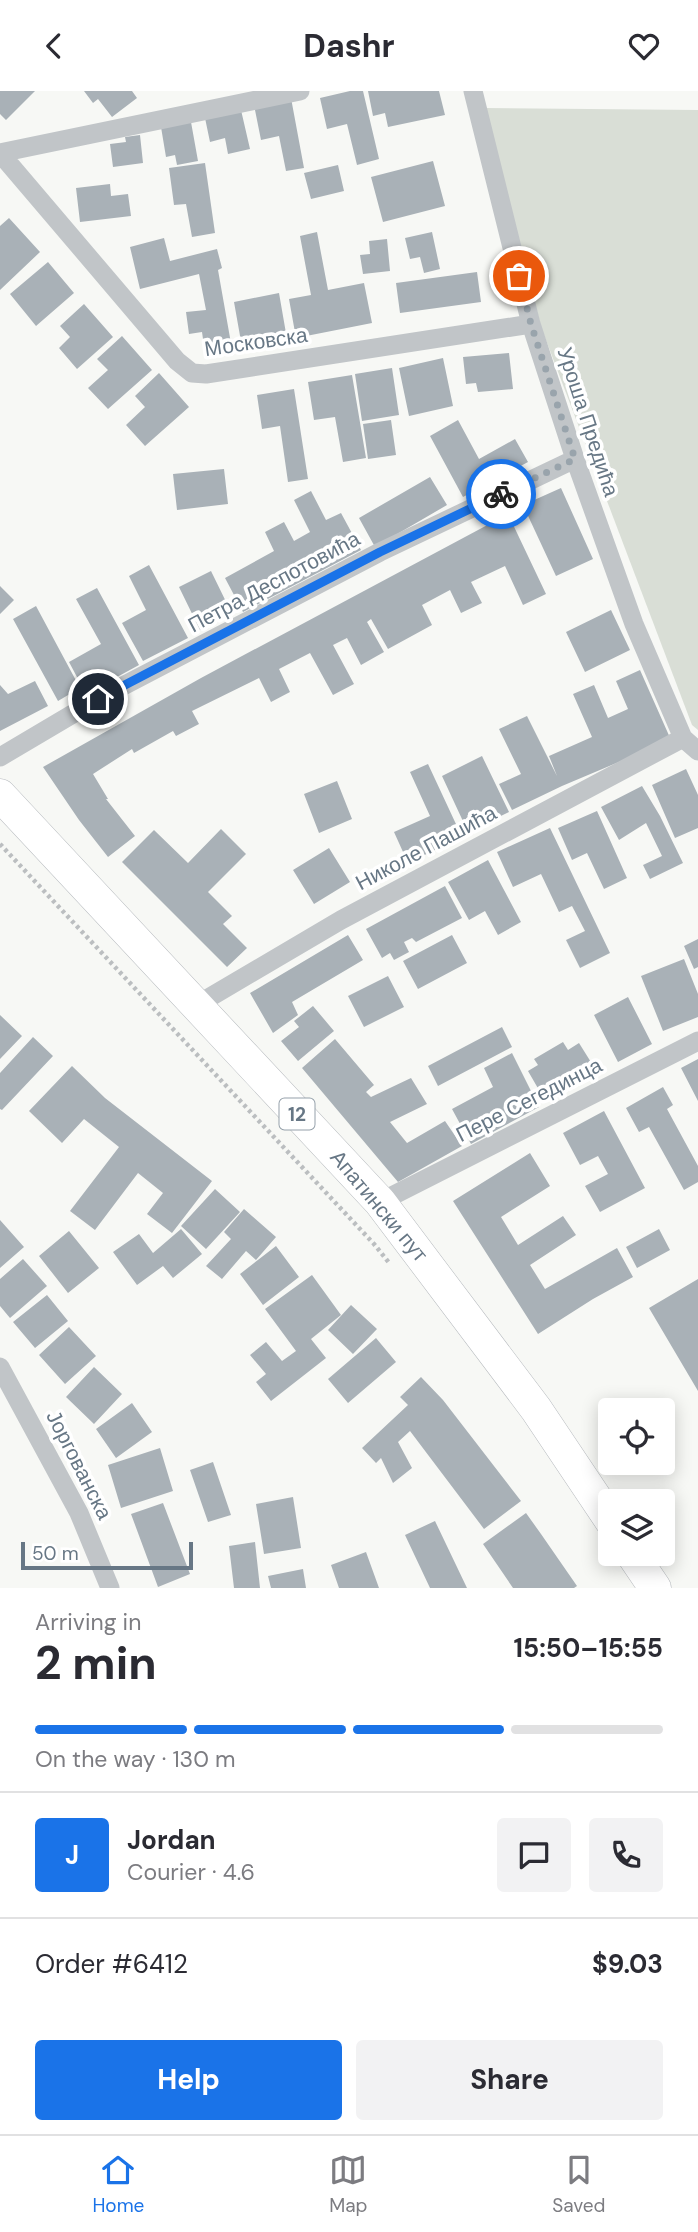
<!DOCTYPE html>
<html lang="en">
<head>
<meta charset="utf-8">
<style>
	:root { --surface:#fff; --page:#f2f2f3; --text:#2b2b33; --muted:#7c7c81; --line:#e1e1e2; --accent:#1a73e8 }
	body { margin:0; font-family:"DM Sans",sans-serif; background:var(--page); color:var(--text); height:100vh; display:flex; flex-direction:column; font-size:26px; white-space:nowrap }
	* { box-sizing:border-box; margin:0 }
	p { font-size:23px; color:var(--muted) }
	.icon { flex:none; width:38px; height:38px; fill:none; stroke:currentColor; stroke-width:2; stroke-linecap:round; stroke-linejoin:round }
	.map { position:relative; height:1497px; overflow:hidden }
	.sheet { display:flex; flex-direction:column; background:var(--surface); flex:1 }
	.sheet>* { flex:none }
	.tools { position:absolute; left:598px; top:1307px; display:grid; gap:14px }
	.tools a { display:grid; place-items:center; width:77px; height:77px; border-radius:7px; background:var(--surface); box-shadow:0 4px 18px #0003; font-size:35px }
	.scale { position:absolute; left:21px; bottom:18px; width:172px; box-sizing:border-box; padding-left:7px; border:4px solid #677785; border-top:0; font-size:19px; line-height:24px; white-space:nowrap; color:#677785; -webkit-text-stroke:5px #fff; paint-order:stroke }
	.pin { position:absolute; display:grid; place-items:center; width:60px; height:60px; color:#fff; margin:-30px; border:4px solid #fff; border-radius:50%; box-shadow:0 2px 7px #0007 }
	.courier { position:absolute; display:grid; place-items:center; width:70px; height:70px; margin:-35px; border:5px solid #1a73e8; border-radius:50%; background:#fff; color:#222; box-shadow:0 2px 9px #0007 }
	.head em { font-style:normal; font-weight:700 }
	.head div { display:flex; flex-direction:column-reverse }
	.head { display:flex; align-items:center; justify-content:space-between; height:119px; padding:0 35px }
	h1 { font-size:46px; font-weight:700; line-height:52px }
	.bar { display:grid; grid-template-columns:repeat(4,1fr); gap:10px 7px; align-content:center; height:84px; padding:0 35px }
	.bar i { height:9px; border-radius:5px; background:var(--line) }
	.bar .active { background:var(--accent) }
	.bar p { grid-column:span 4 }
	.line { display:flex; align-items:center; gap:18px; padding:0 35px; border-top:2px solid var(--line) }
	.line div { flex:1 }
	.round { display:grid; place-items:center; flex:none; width:74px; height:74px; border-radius:7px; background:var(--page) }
	.primary-button { display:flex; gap:14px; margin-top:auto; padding:14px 35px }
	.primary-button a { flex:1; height:80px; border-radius:7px; background:var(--accent); color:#fff; font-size:28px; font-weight:700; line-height:80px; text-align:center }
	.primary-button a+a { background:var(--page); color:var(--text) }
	header { display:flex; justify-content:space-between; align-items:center; height:91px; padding:0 35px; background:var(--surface); font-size:32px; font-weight:700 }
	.menu { display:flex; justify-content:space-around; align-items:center; height:98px; border-top:2px solid var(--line); background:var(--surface); font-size:19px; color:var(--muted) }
	.menu a { display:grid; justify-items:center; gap:4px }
	.menu .active { color:var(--accent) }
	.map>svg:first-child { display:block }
	.green { fill:#d9ded6 }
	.building { fill:#a9b1b7 }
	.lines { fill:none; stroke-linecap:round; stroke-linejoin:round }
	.primary-casing { stroke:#b6babe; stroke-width:33 }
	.path { stroke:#bbbec0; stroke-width:4.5; stroke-dasharray:3.5 3.5; stroke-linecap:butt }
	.minor { stroke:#c1c5c8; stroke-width:19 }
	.primary { stroke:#fff; stroke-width:32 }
	.done { stroke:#99a4ac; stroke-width:7; stroke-dasharray:0 12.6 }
	.route { stroke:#1a73e8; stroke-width:9 }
	.labels { text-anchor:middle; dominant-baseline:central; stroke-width:7; stroke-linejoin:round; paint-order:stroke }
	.shield { fill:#fff; stroke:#95a0aa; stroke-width:2 }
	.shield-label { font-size:19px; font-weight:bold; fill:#677785 }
	.street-label { font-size:21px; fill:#677785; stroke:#fff }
</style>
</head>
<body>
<header><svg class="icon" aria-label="back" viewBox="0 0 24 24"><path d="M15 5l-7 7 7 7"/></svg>Dashr<svg class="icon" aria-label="heart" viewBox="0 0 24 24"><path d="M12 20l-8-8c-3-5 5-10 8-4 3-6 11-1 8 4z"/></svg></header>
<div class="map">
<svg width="698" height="1497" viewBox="0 0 698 1497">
	<rect width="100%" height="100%" fill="#f7f8f5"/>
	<path class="green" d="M486,17L698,19V639L692,634L541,236Z"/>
	<path class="building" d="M0,0H35L6,29L0,23Z
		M84,0H132L137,7L112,26L98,8L93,12Z
		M350,0H363L379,68L357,74L347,33L327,38L320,7Z
		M368,0H439L445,24L388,36L385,22L373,25Z
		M291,7L304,77L286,80L279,45L261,49L254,14Z
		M241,19L250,58L228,63L225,47L210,51L205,27Z
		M191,31L198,70L177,74L175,64L166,66L161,36Z
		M140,44L143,72L113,76L110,53L126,51L125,46Z
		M433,70L445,115L383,131L371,86Z
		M205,72L215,142L192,146L186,113L174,114L169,77Z
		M338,74L344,100L311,108L304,82Z
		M110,93L111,105L128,103L131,125L80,131L76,97Z
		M9,127L40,161L0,199V135Z
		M317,141L328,199L364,192L372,232L296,247L289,208L311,204L300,145Z
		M432,141L440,178L424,182L420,166L410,168L405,147Z
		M164,147L170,170L217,158L222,177L218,179L232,258L205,262L202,241L189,243L186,221L206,219L199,183L140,198L130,156Z
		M387,148L390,180L363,183L360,164L370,163L369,150Z
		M48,171L74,202L36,235L10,203Z
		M477,181L481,211L400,222L396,192Z
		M279,202L287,248L242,256L234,211Z
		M84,213L113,246L77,278L59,257L70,246L60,235Z
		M122,245L152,279L108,318L88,297L108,279L97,268Z
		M509,262L513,298L478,301L476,292L466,293L463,266Z
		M443,267L453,315L409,325L399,277Z
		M392,277L399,324L362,330L355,283Z
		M159,282L189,316L145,355L126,334L145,316L135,305Z
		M352,284L366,367L343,371L335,326L314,329L308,291Z
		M294,298L308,388L288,391L280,335L262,338L257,304Z
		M391,329L396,364L368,368L363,333Z
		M458,329L479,368L515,348L528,371L463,406L430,345Z
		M224,378L228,413L177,419L173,383Z
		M430,386L447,414L375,456L359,427Z
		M561,397L593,468L556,485L523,414Z
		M311,400L326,429L341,422L361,459L243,521L225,487L274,460L265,441L284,431L294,450L310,441L294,409Z
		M508,423L546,503L523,514L505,475L471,491L482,512L461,522L450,499L422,514L432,534L388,558L371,528L367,531L384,561L361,574L347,547L333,554L354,593L333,604L310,562L279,578L290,601L271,611L259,587L192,620L199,633L176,645L173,640L134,662L132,658L93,683L108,708H106L135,745L108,766L79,729L43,676L201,587Z
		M149,474L188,547L143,570L122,532L146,519L129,485Z
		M211,480L232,523L200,539L179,496Z
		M0,495L14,509L0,523Z
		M97,497L139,574L86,603L69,571L101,553L76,508Z
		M36,515L80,597L58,610L13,528Z
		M611,519L630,559L585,581L566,541Z
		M640,579L671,649L562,695L512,719L499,693L521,683L499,638L527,625L557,685L549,665L592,646L573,603L594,594L608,627L628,618L616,590Z
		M35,590L48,615L0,640V594L8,603Z
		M482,665L509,721L468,741L442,685Z
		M428,673L462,746L408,772L394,741L430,725L410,681Z
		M686,678L698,704V737L675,747L652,694Z
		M337,690L352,728L319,742L304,703Z
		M642,695L660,725L683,772L650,788L643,774L662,765L646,732L619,749L601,716Z
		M597,720L627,787L604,798L587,762L572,769L558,737Z
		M550,737L610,862L580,877L566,849L585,840L572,815L559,821L541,783L513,796L497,761Z
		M221,738L246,763L208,801L232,825L223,833L247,857L227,876L122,771L154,739L188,772Z
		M329,757L350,791L314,813L293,779Z
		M488,769L521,831L498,844L485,820L469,829L448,791Z
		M445,795L462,827L416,851L412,847L404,851L409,861L394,869L390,862L382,867L366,838Z
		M348,844L363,869L292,911L298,924L273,942L250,902Z
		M452,844L467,872L418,898L403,870Z
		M698,848V876L694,878L684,855Z
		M684,868L698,903V926L663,940L641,885Z
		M388,885L404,916L364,936L348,905Z
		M628,906L652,953L618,971L594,924Z
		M313,915L334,940L298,970L281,950L299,936L294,930Z
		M0,924L22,945L0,968Z
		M502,936L512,956L438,995L428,975Z
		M33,946L53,965L2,1019L0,1018V982Z
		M335,948L374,994L366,1001L371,1006L411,987L427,1013L390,1031L407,1052L445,1030L462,1055L398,1091L302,977Z
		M563,951L568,959L579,952L594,976L543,1006L528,980L538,974L534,968Z
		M512,962L539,1016L471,1053L452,1018L493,996L484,977Z
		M698,968V1010L681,977Z
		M72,975L105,1007L212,1090L172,1142L147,1123L163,1102L138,1082L95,1139L70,1120L119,1056L84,1028L62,1052L29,1020Z
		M663,996L673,1014L667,1018L698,1075V1091L684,1099L649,1036L639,1041L626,1017Z
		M604,1020L645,1097L600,1121L585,1095L608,1083L598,1065L580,1074L563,1042Z
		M530,1062L550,1095L501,1126L518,1154L563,1125L576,1144L530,1174L545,1198L617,1157L633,1186L593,1208L538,1243L453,1110Z
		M215,1098L240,1121L206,1158L181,1135Z
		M244,1118L276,1146L256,1169L246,1160L222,1188L206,1175L231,1148L224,1141Z
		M0,1129L24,1156L0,1177Z
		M181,1138L202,1163L173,1187L163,1175L137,1194L113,1161L139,1143L153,1162Z
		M659,1138L670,1159L637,1177L626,1156Z
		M69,1140L99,1177L68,1202L39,1165Z
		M276,1155L299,1186L263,1214L240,1183Z
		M23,1168L47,1195L10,1227L0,1215V1188Z
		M312,1184L341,1224L311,1248L326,1267L271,1310L256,1291L266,1283L250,1264L266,1251L282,1270L296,1260L265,1218Z
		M698,1188V1300L649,1217Z
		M47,1204L68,1230L35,1257L13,1231Z
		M351,1214L377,1238L353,1263L328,1239Z
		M69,1236L96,1265L65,1293L39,1264Z
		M376,1247L396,1271L348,1312L328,1288Z
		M94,1276L122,1303L94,1333L66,1306Z
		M421,1286L443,1309L521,1410L484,1438L410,1340L398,1351L412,1377L393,1392L381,1367L376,1372L362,1357L408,1314L400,1306Z
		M132,1312L152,1341L116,1367L96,1338Z
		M160,1357L173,1400L121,1417L108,1374Z
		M213,1371L231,1424L208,1431L190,1379Z
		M293,1406L301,1457L264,1463L256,1413Z
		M163,1412L190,1483L158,1496L131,1423Z
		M526,1422L541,1443L577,1495L574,1497H513L483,1453Z
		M435,1430L467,1497H430L405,1444Z
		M255,1451L260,1497H234L229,1455Z
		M366,1461L379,1497H339L331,1474Z
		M303,1478L306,1497H271L268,1485Z"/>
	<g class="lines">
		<defs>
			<path id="primary" d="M0,704L380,1111L536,1318L611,1430
				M632,1463L655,1497"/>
		</defs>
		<use href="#primary" class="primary-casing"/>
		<path class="path" d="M0,753L374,1153L390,1173"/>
		<path class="minor" d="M473,0L531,233L575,368L634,533L683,647L698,660
			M0,62L177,270L192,282L206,283L531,233
			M0,62L300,0
			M0,666L98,608L380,461L575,368
			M195,915L341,829L683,647
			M380,1111L698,950
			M0,1276L79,1422L110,1497"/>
		<use href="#primary" class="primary"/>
	</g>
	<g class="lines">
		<path class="done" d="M501,403L575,368L531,233L519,185"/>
		<path class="route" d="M98,608L380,461L501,403"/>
	</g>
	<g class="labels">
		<rect class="shield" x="279.5" y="1007.5" width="35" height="31" rx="5"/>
		<g class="shield-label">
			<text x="297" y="1023">12</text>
		</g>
		<g class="street-label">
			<text transform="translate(256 251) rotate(-8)">Московска</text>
			<text transform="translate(588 331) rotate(72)">Уроша Предића</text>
			<text transform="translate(274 491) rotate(-28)">Петра Деспотовића</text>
			<text transform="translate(426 757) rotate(-28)">Николе Пашића</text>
			<text transform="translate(529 1009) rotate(-27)">Пере Сегединца</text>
			<text transform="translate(379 1115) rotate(50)">Апатински пут</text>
			<text transform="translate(79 1374) rotate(63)">Јоргованска</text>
		</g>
	</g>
</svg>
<div class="tools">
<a><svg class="icon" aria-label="locate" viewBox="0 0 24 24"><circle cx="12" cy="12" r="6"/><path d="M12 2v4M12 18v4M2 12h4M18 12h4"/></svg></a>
<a><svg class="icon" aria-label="layers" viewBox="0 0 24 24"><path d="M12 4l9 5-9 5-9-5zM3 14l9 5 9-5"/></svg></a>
</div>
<div class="scale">50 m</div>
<div class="pin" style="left:519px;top:185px;background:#ea580c"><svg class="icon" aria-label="bag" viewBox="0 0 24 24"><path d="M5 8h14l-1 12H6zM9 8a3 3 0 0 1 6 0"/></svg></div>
<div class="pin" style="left:98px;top:608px;background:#1f2937"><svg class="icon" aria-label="home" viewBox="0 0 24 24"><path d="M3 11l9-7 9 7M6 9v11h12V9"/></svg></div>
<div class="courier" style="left:501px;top:403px"><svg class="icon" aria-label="bike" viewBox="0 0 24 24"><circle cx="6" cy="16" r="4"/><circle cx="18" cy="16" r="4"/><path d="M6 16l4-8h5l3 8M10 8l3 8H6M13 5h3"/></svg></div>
</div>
<section class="sheet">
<div class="head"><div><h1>2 min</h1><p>Arriving in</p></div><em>15:50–15:55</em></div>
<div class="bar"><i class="active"></i><i class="active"></i><i class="active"></i><i></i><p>On the way · 130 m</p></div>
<div class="line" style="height:126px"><b class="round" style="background:var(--accent);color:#fff">J</b><div><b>Jordan</b><p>Courier · 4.6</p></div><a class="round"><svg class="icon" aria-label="chat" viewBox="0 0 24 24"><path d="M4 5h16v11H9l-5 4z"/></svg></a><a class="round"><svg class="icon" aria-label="phone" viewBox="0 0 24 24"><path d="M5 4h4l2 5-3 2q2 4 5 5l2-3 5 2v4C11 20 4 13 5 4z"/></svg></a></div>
<div class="line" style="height:91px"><div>Order #6412</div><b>$9.03</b></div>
<div class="primary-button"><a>Help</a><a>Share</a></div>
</section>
<nav class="menu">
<a class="active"><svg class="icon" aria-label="home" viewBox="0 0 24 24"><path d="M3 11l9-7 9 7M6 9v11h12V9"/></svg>Home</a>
<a><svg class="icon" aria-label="map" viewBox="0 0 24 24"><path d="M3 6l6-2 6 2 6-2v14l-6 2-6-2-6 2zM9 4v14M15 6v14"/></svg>Map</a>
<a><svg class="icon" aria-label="saved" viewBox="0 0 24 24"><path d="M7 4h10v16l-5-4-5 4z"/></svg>Saved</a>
</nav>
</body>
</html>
